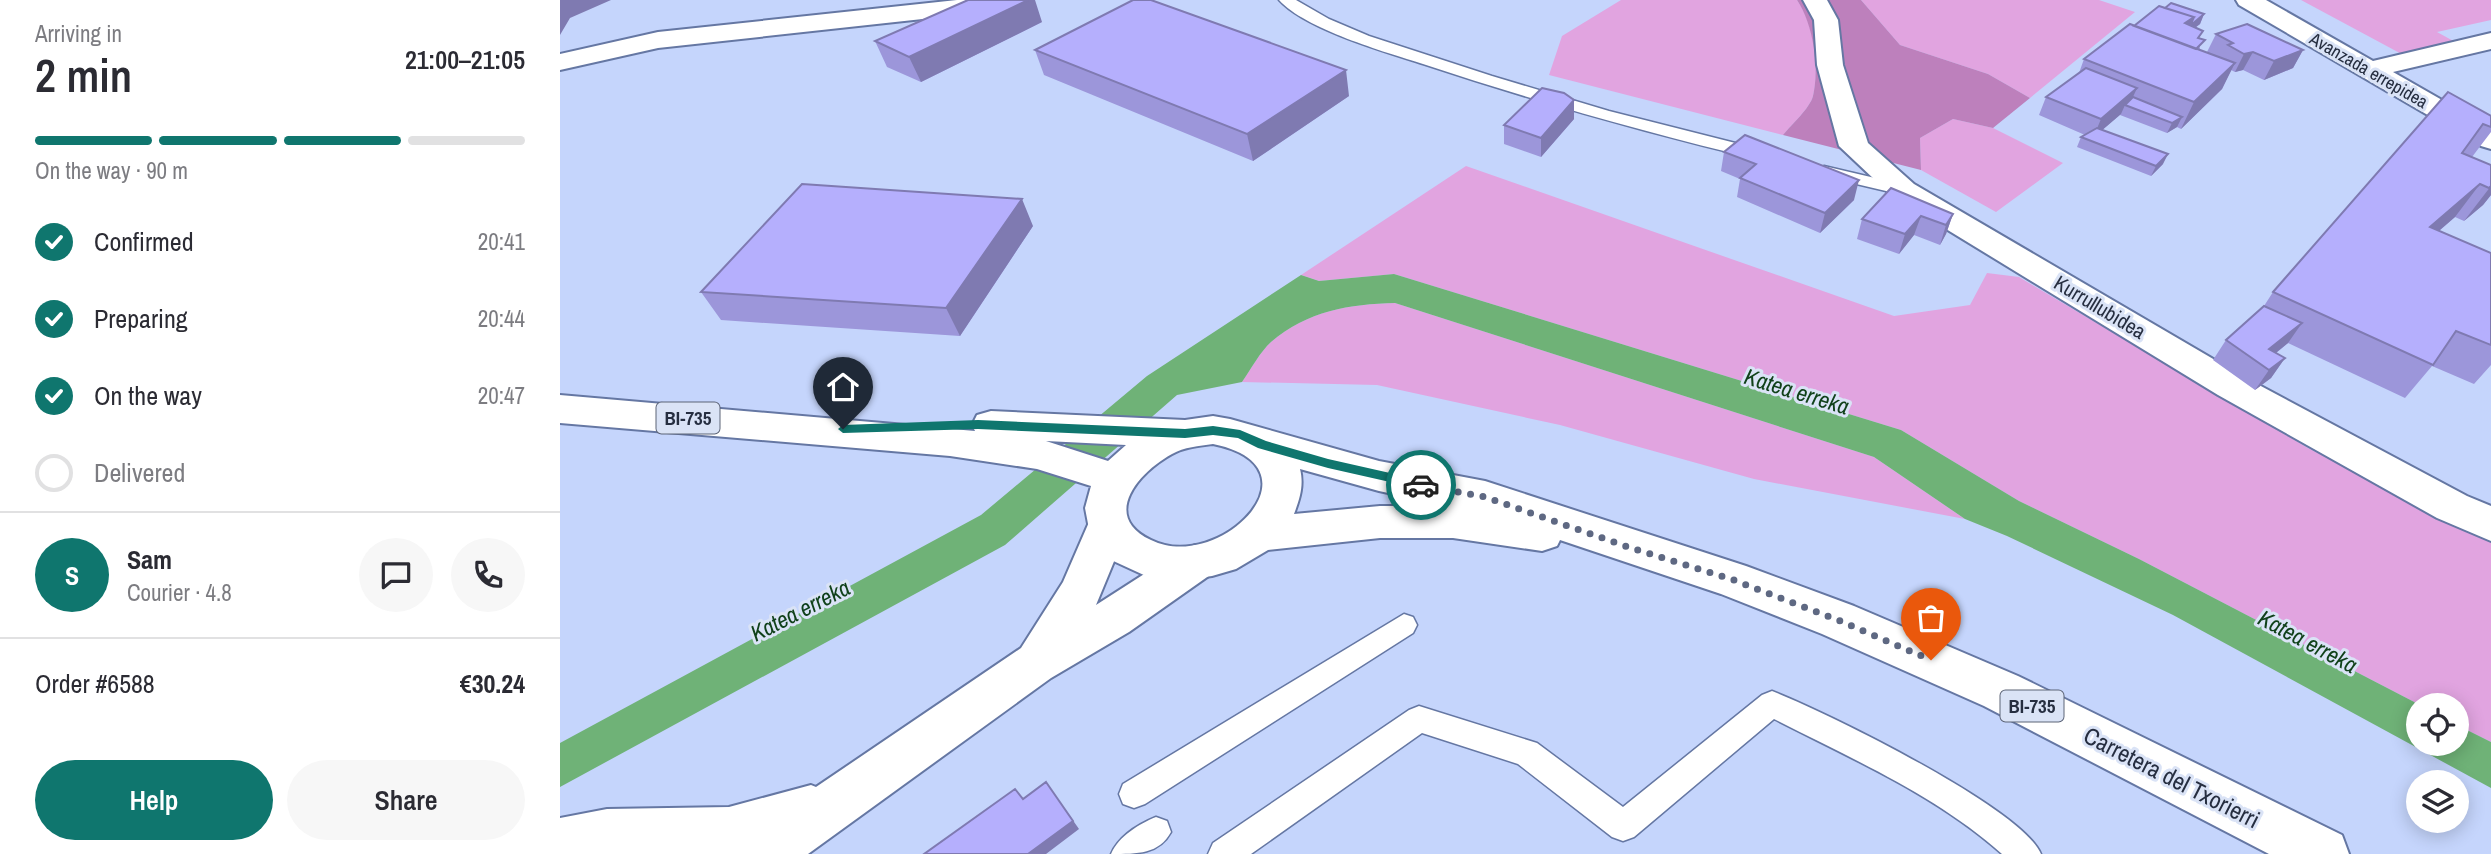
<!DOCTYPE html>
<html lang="en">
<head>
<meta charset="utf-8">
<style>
	:root { --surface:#fff; --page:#f7f7f7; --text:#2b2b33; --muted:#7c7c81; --line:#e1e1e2; --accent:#0f766e }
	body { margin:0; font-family:"Archivo Narrow",sans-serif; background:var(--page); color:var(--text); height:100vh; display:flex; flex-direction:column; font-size:26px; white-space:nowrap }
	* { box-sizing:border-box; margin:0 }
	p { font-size:23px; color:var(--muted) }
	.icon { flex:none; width:38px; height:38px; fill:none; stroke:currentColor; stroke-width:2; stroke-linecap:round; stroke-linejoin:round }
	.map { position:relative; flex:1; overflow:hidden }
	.panel { display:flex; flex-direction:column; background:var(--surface); width:560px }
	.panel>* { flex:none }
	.tools { position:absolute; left:1846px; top:693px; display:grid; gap:14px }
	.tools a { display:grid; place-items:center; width:63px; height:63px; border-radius:50%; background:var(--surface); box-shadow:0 4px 18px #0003; font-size:35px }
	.pin { position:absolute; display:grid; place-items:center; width:60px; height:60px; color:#fff; margin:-72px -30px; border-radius:50% 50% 50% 0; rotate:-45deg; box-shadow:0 0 7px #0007 }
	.pin .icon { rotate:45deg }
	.courier { position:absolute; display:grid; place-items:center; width:70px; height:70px; margin:-35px; border:5px solid #0f766e; border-radius:50%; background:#fff; color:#222; box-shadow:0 2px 9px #0007 }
	.summary em { font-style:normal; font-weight:600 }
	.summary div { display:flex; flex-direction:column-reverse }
	.summary { display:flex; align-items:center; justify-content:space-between; height:119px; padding:0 35px }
	h1 { font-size:46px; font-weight:600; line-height:52px }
	.bar { display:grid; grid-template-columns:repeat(4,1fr); gap:10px 7px; align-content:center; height:84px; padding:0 35px }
	.bar i { height:9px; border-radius:5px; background:var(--line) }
	.bar .on { background:var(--accent) }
	.bar p { grid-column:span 4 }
	.line { display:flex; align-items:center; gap:18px; padding:0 35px; border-top:2px solid var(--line) }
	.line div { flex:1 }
	.round { display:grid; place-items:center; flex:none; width:74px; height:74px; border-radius:37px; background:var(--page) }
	ol { padding:0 35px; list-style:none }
	li { display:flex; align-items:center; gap:21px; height:77px }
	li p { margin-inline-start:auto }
	li .icon { padding:7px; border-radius:50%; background:var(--accent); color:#fff; stroke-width:4 }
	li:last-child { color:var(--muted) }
	li i { width:38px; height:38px; border:4px solid var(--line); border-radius:50% }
	.cta { display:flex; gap:14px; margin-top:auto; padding:14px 35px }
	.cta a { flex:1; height:80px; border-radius:42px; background:var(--accent); color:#fff; font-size:28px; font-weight:600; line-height:80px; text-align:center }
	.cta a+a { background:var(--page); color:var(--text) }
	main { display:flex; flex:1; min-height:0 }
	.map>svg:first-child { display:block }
	.green { fill:#e1a4e0 }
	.forest { fill:#bd80bc }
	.water { fill:#6fb277 }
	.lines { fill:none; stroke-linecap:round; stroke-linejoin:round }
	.service-casing { stroke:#6577a3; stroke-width:3 }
	.minor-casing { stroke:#6577a3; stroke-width:4 }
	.primary-casing { stroke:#6577a3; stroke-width:4 }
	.service { fill:#fff; fill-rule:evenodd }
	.minor { fill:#fff; fill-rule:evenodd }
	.primary { fill:#fff; fill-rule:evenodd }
	.wall { fill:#9c96da }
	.shaded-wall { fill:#7f7ab1 }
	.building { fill:#b5affd; stroke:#7f7ab1; stroke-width:2 }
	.route { fill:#0f766e }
	.done { stroke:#5e6882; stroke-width:7; stroke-dasharray:0 12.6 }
	.labels { text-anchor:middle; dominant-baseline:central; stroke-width:6; stroke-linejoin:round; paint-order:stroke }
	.far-street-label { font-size:18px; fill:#262e40; stroke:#dae3f6 }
	.shield { fill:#dae3f6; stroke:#5c6477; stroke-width:2 }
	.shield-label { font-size:19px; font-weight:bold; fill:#262e40 }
	.street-label { font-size:21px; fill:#262e40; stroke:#dae3f6 }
	.water-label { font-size:23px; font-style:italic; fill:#10411a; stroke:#dae3f6 }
	.near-street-label { font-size:24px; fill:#262e40; stroke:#dae3f6 }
</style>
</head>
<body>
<main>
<section class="panel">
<div class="summary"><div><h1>2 min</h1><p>Arriving in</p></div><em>21:00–21:05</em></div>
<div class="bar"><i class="on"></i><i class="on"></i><i class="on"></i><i></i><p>On the way · 90 m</p></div>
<ol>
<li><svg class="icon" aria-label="check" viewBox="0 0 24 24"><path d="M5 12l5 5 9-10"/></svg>Confirmed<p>20:41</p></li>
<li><svg class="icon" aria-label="check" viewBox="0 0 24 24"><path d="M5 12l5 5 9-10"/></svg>Preparing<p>20:44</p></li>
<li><svg class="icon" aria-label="check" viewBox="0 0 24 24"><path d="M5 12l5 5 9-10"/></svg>On the way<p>20:47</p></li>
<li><i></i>Delivered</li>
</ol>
<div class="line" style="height:126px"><b class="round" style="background:var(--accent);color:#fff">S</b><div><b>Sam</b><p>Courier · 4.8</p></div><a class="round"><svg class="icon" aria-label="chat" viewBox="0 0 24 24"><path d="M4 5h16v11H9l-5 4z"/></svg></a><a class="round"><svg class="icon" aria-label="phone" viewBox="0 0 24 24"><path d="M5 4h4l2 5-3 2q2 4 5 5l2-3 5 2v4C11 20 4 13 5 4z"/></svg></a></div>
<div class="line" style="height:91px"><div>Order #6588</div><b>€30.24</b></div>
<div class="cta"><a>Help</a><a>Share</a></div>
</section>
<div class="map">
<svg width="1931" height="854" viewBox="0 0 1931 854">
	<rect width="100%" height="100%" fill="#c5d5fc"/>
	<path class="green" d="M1061,0H1237C1254,24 1260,67 1253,96C1250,108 1232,124 1223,135L989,75L1002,36Z
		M1301,0H1539L1575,12L1470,98L1428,74L1340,45Z
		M1741,0H1931V20L1877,32L1917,54L1862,65Z
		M1393,119L1433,128L1503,163L1436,212L1361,170L1360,138Z
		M906,166L1334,316L1410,305L1427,273L1459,277L1748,448L1931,540V742L1897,725V705H1860L1579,559L1459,501L1341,430L834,274L759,281L741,275Z
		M835,303L1314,457L1405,519L1194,479L1000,425L817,385L682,382C691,369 700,352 711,342C747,311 790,304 835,303Z"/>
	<path class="forest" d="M1237,0H1301L1340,45L1428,74L1470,98L1433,128L1393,119L1360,138L1361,170L1223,135C1232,124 1250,108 1253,96C1260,67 1253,24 1237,0Z"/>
	<path class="water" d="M834,274L1341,430L1459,501L1579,559L1860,705L1858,744H1897V725L1931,742V788L1613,615L1447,536L1405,519L1314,457L835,303C790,304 747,311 711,342C700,352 691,369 682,382L617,395L445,545L0,787V743L421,515L587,376L741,275L759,281Z"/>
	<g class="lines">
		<defs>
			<path id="service" d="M719,0H736L769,19L809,36L932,76L1049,111L1207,151L1210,155L1201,160C1087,133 975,101 863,64C825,52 745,29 719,0Z
				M1264,166L1349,186L1352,190L1343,195L1258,175L1255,171Z
				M844,614L853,617L857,625L853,633L585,804L574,808L563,804L559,794L563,784Z
				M1212,691C1264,711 1462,808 1481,854H1442C1376,795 1292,759 1214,719L1074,837L1063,841L1052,837L958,764L862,733L691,854H648L653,843L849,710L859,706L977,743L1063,807L1202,695Z
				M596,817L607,821L611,832C599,854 578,854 551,854C559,836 579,824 596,817Z"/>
			<path id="minor" d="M397,0H453L450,5L441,7L381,17L98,48L0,70V54L98,32Z
				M1243,0H1267L1278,20L1283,65L1308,143L1354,184L1684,377L1907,496L1931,506V541L1877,518L1658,395L1332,196L1279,146L1257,65L1254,20Z
				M1676,0H1706L1813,61L1931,33V49L1833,72L1931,128V149L1921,146L1679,5Z
				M548,508L563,513L569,525L536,605L620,551L635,545L650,551L657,563L650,575L569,632L491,678L248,854H0V818L47,809L169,807L251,785L256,787L461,648L503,582L533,513Z"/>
			<path id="primary" d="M0,395L415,431L412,425L417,415L431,411L625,420L653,416L670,419L819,461L925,481L1186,566L1294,606L1458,676L1782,835L1789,854H1709L1424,706L1262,634L1161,594L1000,540L997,546L982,551L893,538H820L708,550L676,569L652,576L616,581L586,576L549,559L529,529L525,508L531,486L477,469L390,456L0,423ZM486,441L566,445L548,461ZM653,444C766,467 659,574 591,540C540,516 579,472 612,454C624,447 639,446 653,444ZM740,469L819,491L889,506H820L734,514C740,498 744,485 740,469Z"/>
		</defs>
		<use href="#service" class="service-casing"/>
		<use href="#minor" class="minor-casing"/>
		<use href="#primary" class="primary-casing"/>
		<use href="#service" class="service"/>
		<use href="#minor" class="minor"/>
		<use href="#primary" class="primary"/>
	</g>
	<path class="wall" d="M1605,8L1644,14L1640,24L1635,28L1639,38L1640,50L1650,54L1647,52L1656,34L1743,50L1733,68L1704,80L1683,70L1675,72L1671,70L1662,89L1621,129L1617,127L1607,133L1560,115L1561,114L1542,130L1603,164L1591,176L1517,147L1521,137L1525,135L1479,115L1486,97L1519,73L1524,59L1574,26Z
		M482,22L361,82L327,67L315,41Z
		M475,50L789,96L693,161L484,75Z
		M1014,100V119L981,157L944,144V125Z
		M1931,116V132L1912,157L1931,165V195L1923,205L1904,221L1895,217L1879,231L1931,253V365L1914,384L1872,366L1845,398L1728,343L1716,353L1725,358L1711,378L1695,390L1653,360L1666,340L1704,306L1713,292Z
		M1164,152L1294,200L1260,233L1177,197L1180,179L1161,171Z
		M1393,214L1386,234L1380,245L1354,235L1339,254L1297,239L1302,219Z
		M473,226L400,336L161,320L141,292Z"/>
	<path class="shaded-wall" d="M0,0H51L10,18L0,35Z
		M468,0H475L482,22L361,82L349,57Z
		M1644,14L1640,24L1625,35V23L1634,17Z
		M1743,50L1733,68L1704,80L1714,61Z
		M1693,52L1683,70L1675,72L1684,54Z
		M1675,63L1662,89L1621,129L1634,102Z
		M786,70L789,96L693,161L687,134Z
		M1577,88L1569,106L1565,105L1561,114L1533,138L1541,119Z
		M1014,100V119L981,157V138Z
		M1622,117L1617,127L1607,133L1612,123Z
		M1608,154L1603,164L1591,176L1596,166Z
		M1299,180L1294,200L1260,233L1265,213Z
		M1920,184L1895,217L1845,260L1870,227Z
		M1931,186V195L1923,205L1904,221Z
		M462,199L473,226L400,336L386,308Z
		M1393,214L1386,234L1380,245L1386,225Z
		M1361,216L1354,235L1339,254L1345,234Z
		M1742,323L1728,343L1701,365L1709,349Z
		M1725,358L1711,378L1695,390L1709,370Z
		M486,782L519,829L486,854H468Z"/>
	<path class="building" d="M408,0H468L349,57L315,41Z
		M573,0H591L786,70L687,134L475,50Z
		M1611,3L1644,14L1630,26L1634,17L1605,8Z
		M1599,6L1634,17L1625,23L1643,31L1638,38L1645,40L1636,49L1574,26Z
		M1570,24L1675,63L1634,102L1524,59Z
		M1687,24L1743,50L1714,61L1693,52L1684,54L1668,45L1673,43L1656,34Z
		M1526,68L1577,88L1541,119L1486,97Z
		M982,88L1004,93L1014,100L981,138L944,125Z
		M1888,92L1931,116V127L1923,124L1902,153L1931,165V186L1929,188L1920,184L1870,227L1931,253V345L1896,331L1873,365L1713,292Z
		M1573,97L1622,117L1612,123L1565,105Z
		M1537,128L1608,154L1596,166L1521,137Z
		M1185,135L1299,180L1265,213L1180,178L1196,164L1164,152Z
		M242,184L462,199L386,308L141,292Z
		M1331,188L1393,214L1386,225L1361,216L1345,234L1302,219Z
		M1704,306L1742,323L1709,349L1725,358L1709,370L1666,340Z
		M486,782L513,821L468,854H364L455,789L463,799Z"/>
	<path class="route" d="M418,420L625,429L653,426L680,430L706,441L768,459L861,480L867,485L861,489L768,468L698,448L678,438L653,435L625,438L418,429L283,433L278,429L283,425Z"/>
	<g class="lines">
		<path class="done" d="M861,485L925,497L1071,548L1171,579L1278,620L1371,660"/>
	</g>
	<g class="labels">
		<g class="far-street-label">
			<text transform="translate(1809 70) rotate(30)">Avanzada errepidea</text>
		</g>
		<g class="shield">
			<rect x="96.5" y="402.5" width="63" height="31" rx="5"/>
			<rect x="1440.5" y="690.5" width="63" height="31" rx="5"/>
		</g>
		<g class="shield-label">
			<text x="128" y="418">BI-735</text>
			<text x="1472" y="706">BI-735</text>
		</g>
		<g class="street-label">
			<text transform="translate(1540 307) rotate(31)">Kurrullubidea</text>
		</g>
		<g class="water-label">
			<text transform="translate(1237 391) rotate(17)">Katea erreka</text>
			<text transform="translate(240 610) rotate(-27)">Katea erreka</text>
			<text transform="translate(1748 641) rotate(28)">Katea erreka</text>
		</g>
		<g class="near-street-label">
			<text transform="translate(1612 777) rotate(27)">Carretera del Txorierri</text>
		</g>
	</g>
</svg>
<div class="tools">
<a><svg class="icon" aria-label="locate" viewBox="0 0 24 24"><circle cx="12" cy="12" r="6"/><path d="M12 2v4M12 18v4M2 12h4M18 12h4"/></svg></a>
<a><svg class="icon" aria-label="layers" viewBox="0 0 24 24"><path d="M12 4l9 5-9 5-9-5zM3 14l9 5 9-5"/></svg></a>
</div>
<div class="pin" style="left:1371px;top:660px;background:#ea580c"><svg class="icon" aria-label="bag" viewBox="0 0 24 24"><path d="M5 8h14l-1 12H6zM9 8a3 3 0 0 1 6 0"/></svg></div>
<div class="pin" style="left:283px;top:429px;background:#1f2937"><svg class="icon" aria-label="home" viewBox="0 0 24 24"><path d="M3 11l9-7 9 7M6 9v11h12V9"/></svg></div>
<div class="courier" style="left:861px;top:485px"><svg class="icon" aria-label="car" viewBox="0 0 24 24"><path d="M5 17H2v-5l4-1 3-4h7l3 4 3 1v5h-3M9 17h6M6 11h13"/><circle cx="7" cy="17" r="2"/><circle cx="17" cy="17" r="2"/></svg></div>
</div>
</main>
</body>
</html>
